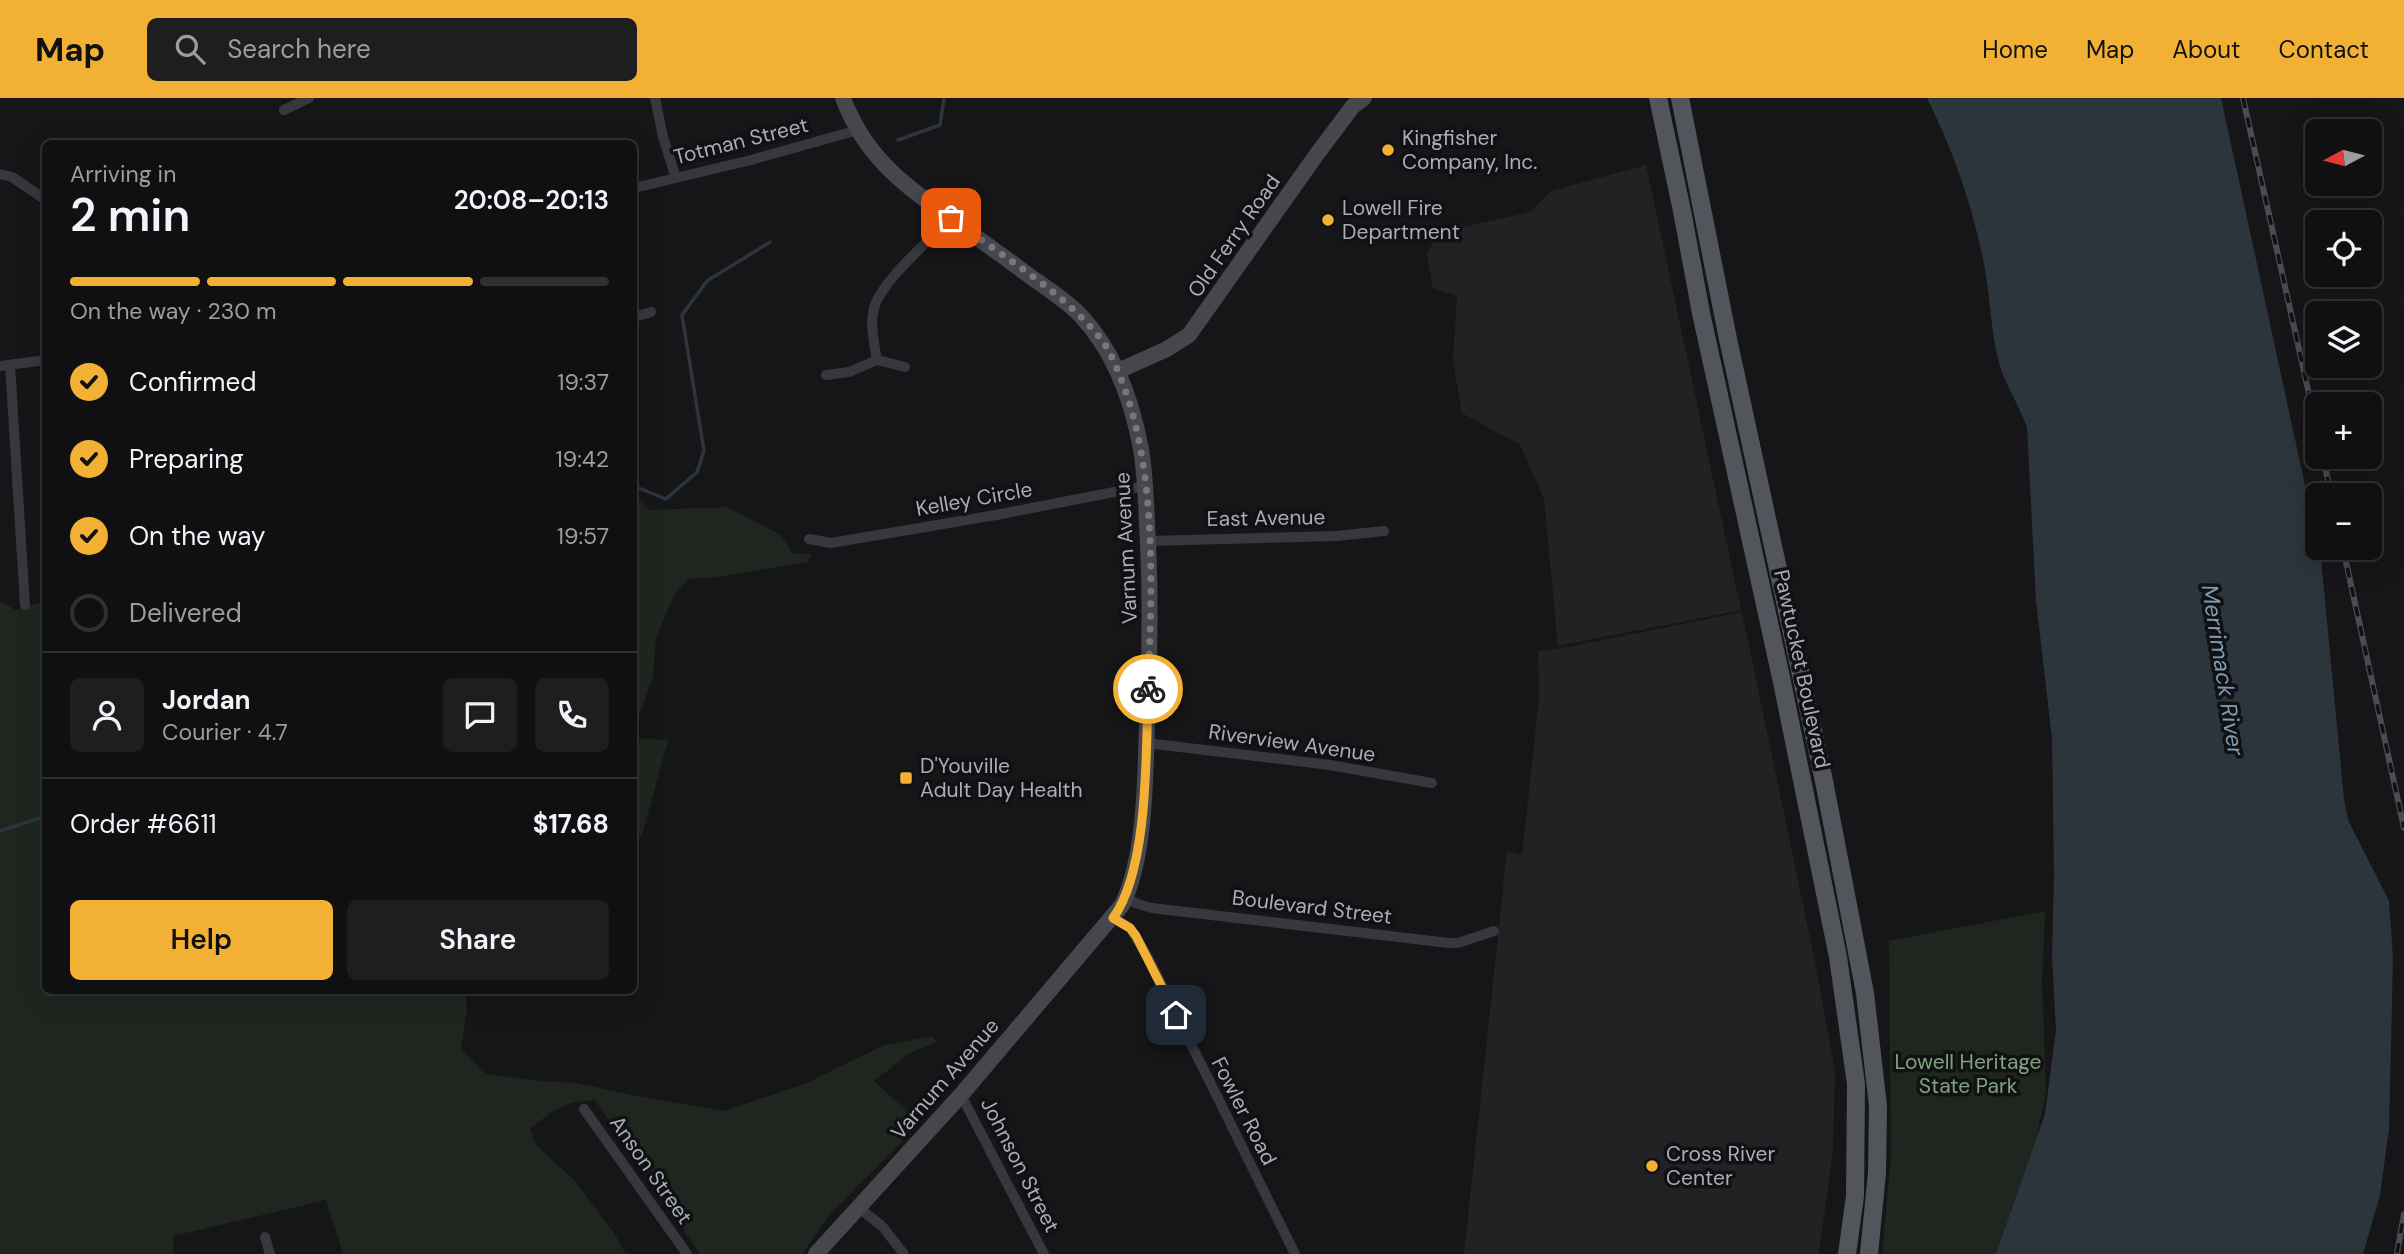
<!DOCTYPE html>
<html lang="en">
<head>
<meta charset="utf-8">
<style>
	:root { --surface:#101012; --page:#1e1e20; --text:#f1f3f6; --muted:#9c9d9f; --line:#303032; --accent:#f2b134 }
	body { margin:0; font-family:"DM Sans",sans-serif; background:var(--page); color:var(--text); height:100vh; display:flex; flex-direction:column; font-size:26px; white-space:nowrap }
	* { box-sizing:border-box; margin:0 }
	p { font-size:23px; color:var(--muted) }
	.icon { flex:none; width:38px; height:38px; fill:none; stroke:currentColor; stroke-width:2; stroke-linecap:round; stroke-linejoin:round }
	.map { position:relative; flex:1; overflow:hidden }
	.panel { position:absolute; left:42px; top:42px; width:595px; height:854px; display:flex; flex-direction:column; background:var(--surface); border-radius:10px; box-shadow:0 7px 28px #0002,0 0 0 2px var(--line) }
	.panel>* { flex:none }
	.needle { width:46px; rotate:263deg }
	.tools { position:absolute; left:2305px; top:21px; display:grid; gap:14px }
	.tools a { display:grid; place-items:center; width:77px; height:77px; border-radius:10px; background:var(--surface); box-shadow:0 7px 28px #0002,0 0 0 2px var(--line); font-size:35px }
	.pin { position:absolute; display:grid; place-items:center; width:60px; height:60px; color:#fff; margin:-30px; border-radius:14px; box-shadow:0 4px 10px #0006 }
	.courier { position:absolute; display:grid; place-items:center; width:70px; height:70px; margin:-35px; border:5px solid #f2b134; border-radius:50%; background:#fff; color:#222; box-shadow:0 2px 9px #0007 }
	.overview em { font-style:normal; font-weight:600 }
	.overview div { display:flex; flex-direction:column-reverse }
	.overview { display:flex; align-items:center; justify-content:space-between; height:119px; padding:0 28px }
	h1 { font-size:46px; font-weight:600; line-height:52px }
	.bar { display:grid; grid-template-columns:repeat(4,1fr); gap:10px 7px; align-content:center; height:84px; padding:0 28px }
	.bar i { height:9px; border-radius:5px; background:var(--line) }
	.bar .current { background:var(--accent) }
	.bar p { grid-column:span 4 }
	.line { display:flex; align-items:center; gap:18px; padding:0 28px; border-top:2px solid var(--line) }
	.line div { flex:1 }
	.round { display:grid; place-items:center; flex:none; width:74px; height:74px; border-radius:10px; background:var(--page) }
	ol { padding:0 28px; list-style:none }
	li { display:flex; align-items:center; gap:21px; height:77px }
	li p { margin-inline-start:auto }
	li .icon { padding:7px; border-radius:50%; background:var(--accent); color:#111; stroke-width:4 }
	li:last-child { color:var(--muted) }
	li i { width:38px; height:38px; border:4px solid var(--line); border-radius:50% }
	.cta { display:flex; gap:14px; margin-top:auto; padding:14px 28px }
	.cta a { flex:1; height:80px; border-radius:10px; background:var(--accent); color:#111; font-size:28px; font-weight:600; line-height:80px; text-align:center }
	.cta a+a { background:var(--page); color:var(--text) }
	header { display:flex; align-items:center; gap:42px; box-sizing:border-box; height:98px; padding:0 35px; background:var(--accent); color:#111 }
	header strong { font-size:33px }
	nav { display:flex; gap:38px; margin-inline-start:auto; font-size:24px }
	.search { width:490px; height:63px; background:var(--page); display:flex; align-items:center; gap:18px; box-sizing:border-box; padding:0 24px; border-radius:10px; color:var(--muted); font-size:26px }
	.map>svg:first-child { display:block }
	.built { fill:#222225 }
	.green { fill:#1e261f }
	.water { fill:#2c353c }
	.lines { fill:none; stroke-linecap:round; stroke-linejoin:round }
	.stream { stroke:#2c353c; stroke-width:3.5 }
	.street { stroke:#37383d; stroke-width:10 }
	.secondary { stroke:#45474d; stroke-width:16 }
	.primary { stroke:#53555c; stroke-width:18 }
	.rail-casing { stroke:#4a4c52; stroke-width:6 }
	.rail { stroke:#111113; stroke-width:3.5; stroke-dasharray:10; stroke-linecap:butt }
	.done { stroke:#757880; stroke-width:7; stroke-dasharray:0 12.6 }
	.route { stroke:#f2b134; stroke-width:9 }
	.poi-dot { fill:#f2b134; stroke:#111113; stroke-width:2.5 }
	.labels { text-anchor:middle; dominant-baseline:central; stroke-width:7; stroke-linejoin:round; paint-order:stroke }
	.poi-label { font-size:21px; fill:#a8adb8; stroke:#111113; text-anchor:start }
	.street-label { font-size:21px; fill:#a8adb8; stroke:#111113 }
	.park-label { font-size:21px; fill:#7fa381; stroke:#111113 }
	.water-label { font-size:23px; font-style:italic; fill:#7f9bb3; stroke:#111113 }
</style>
</head>
<body>
<header>
<strong>Map</strong>
<div class="search"><svg class="icon" aria-label="search" viewBox="0 0 24 24"><circle cx="10" cy="10" r="6"/><path d="M15 15l6 6"/></svg>Search here</div>
<nav><a>Home</a><a>Map</a><a>About</a><a>Contact</a></nav>
</header>
<div class="map">
<svg width="2404" height="1156" viewBox="0 0 2404 1156">
	<rect width="100%" height="100%" fill="#161618"/>
	<path class="built" d="M1646,67L1741,512L1558,548L1544,401L1520,347L1462,315L1453,263L1457,198L1433,190L1427,157L1437,135L1530,114L1551,93Z
		M1742,514L1815,864L1835,973L1833,1051L1819,1156H1464L1507,753L1522,757L1539,600L1538,553L1558,551Z"/>
	<path class="green" d="M634,396L649,412L727,409L781,437L793,456H811L808,464L716,479L689,481L675,495L656,539L653,578L634,633Z
		M0,503L16,512L45,503L46,892L465,893L467,910L461,951L487,976L542,983L578,985L631,997L724,1013L807,985L884,947L934,938L936,945L910,955L874,983L920,1025L829,1118L802,1156H700L595,1002C560,1005 557,1010 530,1031L536,1047L574,1082L613,1133L626,1156H343L326,1102L173,1138L174,1156H0Z
		M634,640L668,642L642,737L634,742Z
		M2045,813L2042,885L2046,988L2044,1007L2039,1025L2033,1067L2001,1156H1882L1891,1059L1889,843Z"/>
	<path class="water" d="M1927,0H2221L2321,461L2344,701L2348,722L2389,803L2393,860L2389,1031L2380,1097L2363,1156H1996L2045,1016L2056,932L2052,857L2054,777L2052,640L2036,503L2027,329C2018,305 2004,285 1998,261C1991,231 1990,201 1985,171C1974,112 1954,54 1927,0Z"/>
	<g class="lines">
		<path class="stream" d="M898,42L940,27L944,0
			M634,388L666,401L697,374L704,353L682,217L707,183L770,144
			M0,733L46,718"/>
		<path class="street" d="M655,0L663,39L676,80
			M284,12L309,0
			M0,76L12,79L46,102
			M634,90L751,62L858,32
			M634,219L651,214
			M877,262C874,245 869,224 875,207C885,180 930,142 951,120
			M10,267L25,507
			M0,268L46,262
			M826,277L849,274L877,262L905,269
			M809,441L831,445L996,417L1145,388
			M1149,443L1336,438L1384,433
			M1146,645L1330,667L1432,685
			M1126,798L1135,805L1152,810L1449,845H1458L1494,833
			M1113,820L1130,830L1149,861L1295,1156
			M961,997L1044,1156
			M584,1011L687,1156
			M859,1110L882,1128L904,1156
			M265,1139L270,1156"/>
		<path class="secondary" d="M1118,273L1167,251L1189,237L1317,56L1353,8L1364,0
			M816,1156L961,997L1122,807C1146,757 1145,681 1147,625C1150,558 1151,492 1147,425C1146,400 1145,375 1141,351C1132,303 1115,254 1081,218C1067,203 1048,191 1031,179C1006,160 980,142 954,123C904,86 866,61 843,0"/>
		<path class="primary" d="M1658,0L1682,113L1701,215L1782,584L1838,859L1856,986L1855,1098L1847,1156
			M1680,0L1728,241L1824,683L1865,895L1878,1008L1877,1075L1869,1156"/>
		<defs>
			<path id="rail" d="M2243,0L2317,332
				M2323,359L2331,397
				M2343,450L2404,730
				M2397,1155L2404,1116"/>
		</defs>
		<use href="#rail" class="rail-casing"/>
		<use href="#rail" class="rail"/>
	</g>
	<g class="lines">
		<path class="done" d="M951,120C999,156 1064,194 1101,241C1111,254 1118,273 1124,289C1157,379 1152,495 1148,591"/>
		<path class="route" d="M1148,591C1146,652 1149,771 1113,820L1130,830L1136,838L1176,917"/>
	</g>
	<g class="poi-dot">
		<circle cx="1388" cy="52" r="7"/>
		<circle cx="1328" cy="122" r="7"/>
		<rect x="899" y="673" width="14" height="14" rx="3.5"/>
		<circle cx="1652" cy="1068" r="7"/>
	</g>
	<g class="labels">
		<g class="poi-label">
			<text x="1402" y="40">Kingfisher<tspan x="1402" dy="24">Company, Inc.</tspan></text>
			<text x="1342" y="110">Lowell Fire<tspan x="1342" dy="24">Department</tspan></text>
			<text x="920" y="668">D'Youville<tspan x="920" dy="24">Adult Day Health</tspan></text>
			<text x="1666" y="1056">Cross River<tspan x="1666" dy="24">Center</tspan></text>
		</g>
		<g class="street-label">
			<text transform="translate(741 43) rotate(-14)">Totman Street</text>
			<text transform="translate(1234 138) rotate(-55)">Old Ferry Road</text>
			<text transform="translate(974 401) rotate(-10)">Kelley Circle</text>
			<text transform="translate(1266 420) rotate(-1)">East Avenue</text>
			<text transform="translate(1126 450) rotate(-93)">Varnum Avenue</text>
			<text transform="translate(1802 571) rotate(78)">Pawtucket Boulevard</text>
			<text transform="translate(1292 645) rotate(8)">Riverview Avenue</text>
			<text transform="translate(1312 809) rotate(7)">Boulevard Street</text>
			<text transform="translate(945 981) rotate(-49)">Varnum Avenue</text>
			<text transform="translate(1244 1013) rotate(63)">Fowler Road</text>
			<text transform="translate(1020 1067) rotate(63)">Johnson Street</text>
			<text transform="translate(651 1072) rotate(55)">Anson Street</text>
		</g>
		<g class="park-label">
			<text x="1968" y="964">Lowell Heritage<tspan x="1968" dy="24">State Park</tspan></text>
		</g>
		<g class="water-label">
			<text transform="translate(2223 572) rotate(81)">Merrimack River</text>
		</g>
	</g>
</svg>
<div class="tools">
<a><svg class="needle" viewBox="-14 -14 28 28"><path d="M0-13l5 13h-10z" fill="#e53935"/><path d="M0 13l5-13h-10z" fill="#9c9d9f"/></svg></a>
<a><svg class="icon" aria-label="locate" viewBox="0 0 24 24"><circle cx="12" cy="12" r="6"/><path d="M12 2v4M12 18v4M2 12h4M18 12h4"/></svg></a>
<a><svg class="icon" aria-label="layers" viewBox="0 0 24 24"><path d="M12 4l9 5-9 5-9-5zM3 14l9 5 9-5"/></svg></a>
<a>+</a>
<a>−</a>
</div>
<div class="pin" style="left:951px;top:120px;background:#ea580c"><svg class="icon" aria-label="bag" viewBox="0 0 24 24"><path d="M5 8h14l-1 12H6zM9 8a3 3 0 0 1 6 0"/></svg></div>
<div class="pin" style="left:1176px;top:917px;background:#1f2937"><svg class="icon" aria-label="home" viewBox="0 0 24 24"><path d="M3 11l9-7 9 7M6 9v11h12V9"/></svg></div>
<div class="courier" style="left:1148px;top:591px"><svg class="icon" aria-label="bike" viewBox="0 0 24 24"><circle cx="6" cy="16" r="4"/><circle cx="18" cy="16" r="4"/><path d="M6 16l4-8h5l3 8M10 8l3 8H6M13 5h3"/></svg></div>
<section class="panel">
<div class="overview"><div><h1>2 min</h1><p>Arriving in</p></div><em>20:08–20:13</em></div>
<div class="bar"><i class="current"></i><i class="current"></i><i class="current"></i><i></i><p>On the way · 230 m</p></div>
<ol>
<li><svg class="icon" aria-label="check" viewBox="0 0 24 24"><path d="M5 12l5 5 9-10"/></svg>Confirmed<p>19:37</p></li>
<li><svg class="icon" aria-label="check" viewBox="0 0 24 24"><path d="M5 12l5 5 9-10"/></svg>Preparing<p>19:42</p></li>
<li><svg class="icon" aria-label="check" viewBox="0 0 24 24"><path d="M5 12l5 5 9-10"/></svg>On the way<p>19:57</p></li>
<li><i></i>Delivered</li>
</ol>
<div class="line" style="height:126px"><a class="round"><svg class="icon" aria-label="person" viewBox="0 0 24 24"><circle cx="12" cy="8" r="4"/><path d="M4 21q1-7 8-7t8 7"/></svg></a><div><b>Jordan</b><p>Courier · 4.7</p></div><a class="round"><svg class="icon" aria-label="chat" viewBox="0 0 24 24"><path d="M4 5h16v11H9l-5 4z"/></svg></a><a class="round"><svg class="icon" aria-label="phone" viewBox="0 0 24 24"><path d="M5 4h4l2 5-3 2q2 4 5 5l2-3 5 2v4C11 20 4 13 5 4z"/></svg></a></div>
<div class="line" style="height:91px"><div>Order #6611</div><b>$17.68</b></div>
<div class="cta"><a>Help</a><a>Share</a></div>
</section>
</div>
</body>
</html>
